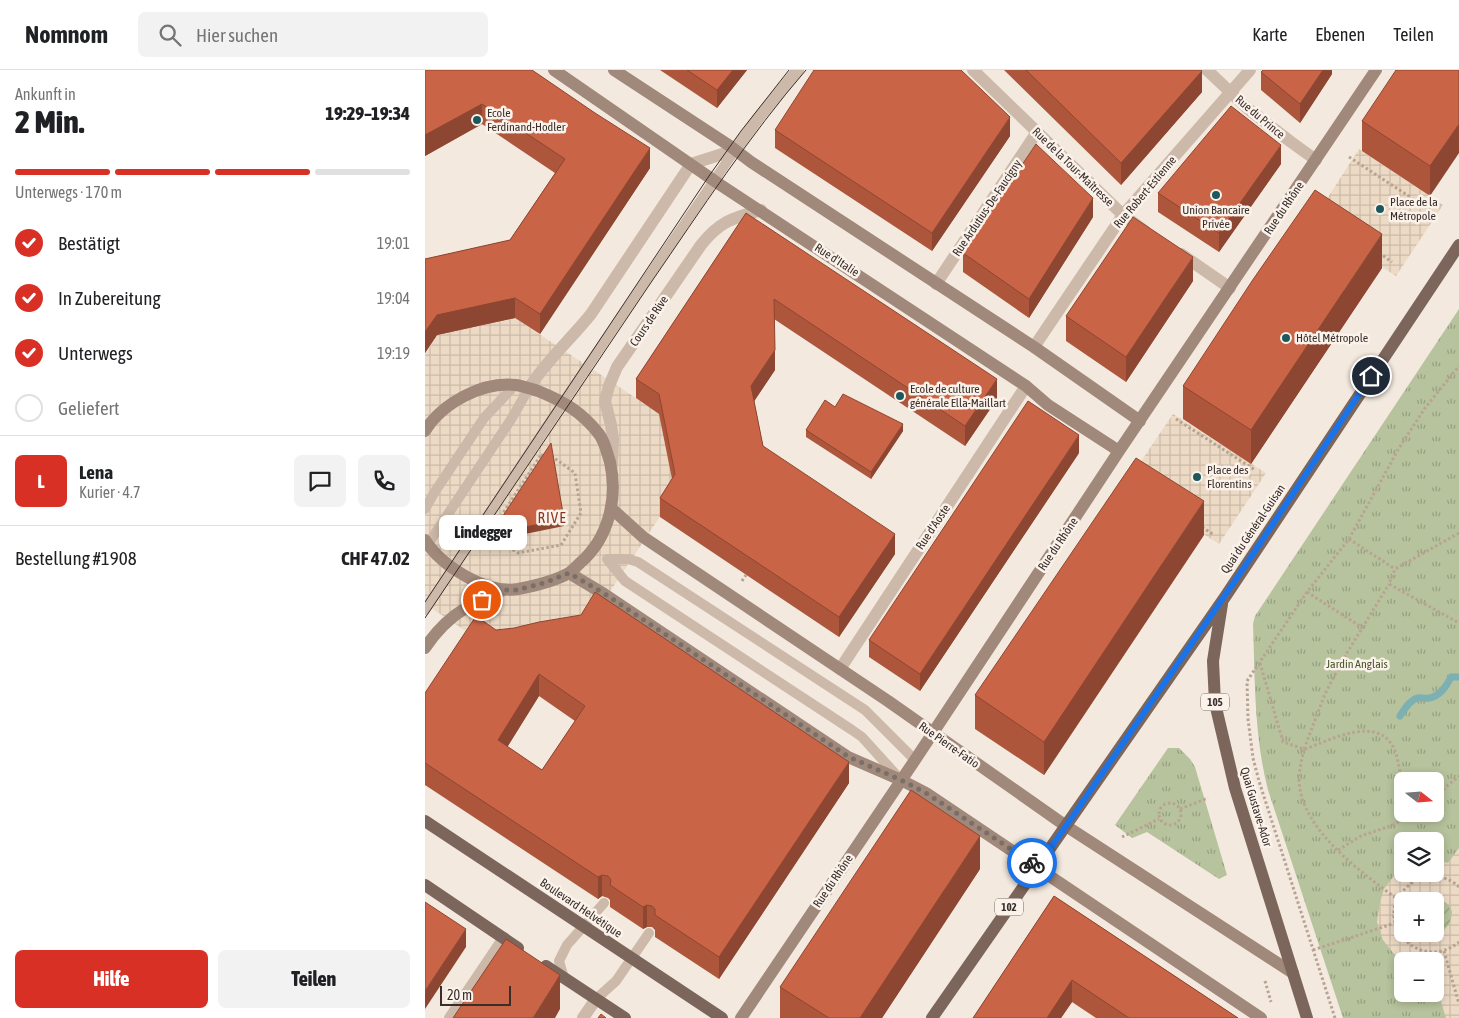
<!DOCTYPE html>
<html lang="de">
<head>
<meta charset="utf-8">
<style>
	:root { --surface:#fff; --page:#f2f2f2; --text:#202124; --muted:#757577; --line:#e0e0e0; --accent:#d93025 }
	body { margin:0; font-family:"Asap Condensed",sans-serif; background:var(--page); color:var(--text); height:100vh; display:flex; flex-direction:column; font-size:19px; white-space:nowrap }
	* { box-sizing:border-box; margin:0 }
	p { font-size:16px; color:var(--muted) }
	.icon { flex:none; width:28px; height:28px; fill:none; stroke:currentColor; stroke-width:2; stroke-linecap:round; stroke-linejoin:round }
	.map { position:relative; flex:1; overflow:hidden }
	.drawer { display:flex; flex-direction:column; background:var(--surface); width:425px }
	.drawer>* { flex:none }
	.needle { width:32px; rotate:107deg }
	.controls { position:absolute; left:969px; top:702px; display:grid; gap:10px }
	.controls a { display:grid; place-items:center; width:50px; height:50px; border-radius:8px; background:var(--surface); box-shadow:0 2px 8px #0003; font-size:25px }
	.scale { position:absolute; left:15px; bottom:12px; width:71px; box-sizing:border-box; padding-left:5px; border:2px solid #392e29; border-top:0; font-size:14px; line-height:18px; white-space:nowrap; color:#392e29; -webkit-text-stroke:4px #fbf3eb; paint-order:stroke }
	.pin { position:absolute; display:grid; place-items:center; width:42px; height:42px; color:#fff; margin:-21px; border:2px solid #fff; border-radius:50%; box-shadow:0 1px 5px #0007 }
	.courier { position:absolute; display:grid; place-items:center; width:50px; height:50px; margin:-25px; border:4px solid #1a73e8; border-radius:50%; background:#fff; color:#222; box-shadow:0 1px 6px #0007 }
	.bubble { position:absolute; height:35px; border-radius:8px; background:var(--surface); box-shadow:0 2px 8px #0003; font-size:16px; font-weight:800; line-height:35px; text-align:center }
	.summary em { font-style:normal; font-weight:800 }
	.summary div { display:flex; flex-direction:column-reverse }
	.summary { display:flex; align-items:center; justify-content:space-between; height:85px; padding:0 15px }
	h1 { font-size:32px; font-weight:800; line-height:38px }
	.bar { display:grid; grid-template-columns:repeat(4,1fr); gap:8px 5px; align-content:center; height:60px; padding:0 15px }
	.bar i { height:6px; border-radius:4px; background:var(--line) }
	.bar .active { background:var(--accent) }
	.bar p { grid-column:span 4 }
	.line { display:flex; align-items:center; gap:12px; padding:0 15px; border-top:1px solid var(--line) }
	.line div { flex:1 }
	.round { display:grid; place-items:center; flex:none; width:52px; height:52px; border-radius:8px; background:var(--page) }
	ol { padding:0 15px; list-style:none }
	li { display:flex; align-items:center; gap:15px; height:55px }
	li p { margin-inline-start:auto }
	li .icon { padding:5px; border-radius:50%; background:var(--accent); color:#fff; stroke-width:4 }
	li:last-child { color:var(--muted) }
	li i { width:28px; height:28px; border:2px solid var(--line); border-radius:50% }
	.primary-button { display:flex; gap:10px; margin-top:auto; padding:10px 15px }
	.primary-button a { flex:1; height:58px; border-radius:8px; background:var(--accent); color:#fff; font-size:20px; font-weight:800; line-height:58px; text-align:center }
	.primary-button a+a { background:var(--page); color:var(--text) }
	header { display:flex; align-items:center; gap:30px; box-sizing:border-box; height:70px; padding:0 25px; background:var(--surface); border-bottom:1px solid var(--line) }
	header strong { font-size:24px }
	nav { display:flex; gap:28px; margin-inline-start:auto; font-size:18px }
	.search { width:350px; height:45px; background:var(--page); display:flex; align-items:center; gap:12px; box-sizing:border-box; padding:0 18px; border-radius:8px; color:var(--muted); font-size:19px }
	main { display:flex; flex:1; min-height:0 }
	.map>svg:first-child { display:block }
	.park { fill:url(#park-tufts); fill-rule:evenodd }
	.garden { fill:url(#garden-furrows) }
	.plaza { fill:url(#plaza-grid); fill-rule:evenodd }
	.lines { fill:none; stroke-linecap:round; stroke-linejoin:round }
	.stream { stroke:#7cb0b2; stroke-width:7 }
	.path { stroke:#b8a393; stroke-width:3; stroke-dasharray:2.5 2.5; stroke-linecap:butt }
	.lane { stroke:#ccb9a9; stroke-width:10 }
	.street { stroke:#ccb9a9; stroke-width:12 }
	.secondary { stroke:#a0887a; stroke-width:12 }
	.primary { stroke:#7c655a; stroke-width:12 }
	.tram { stroke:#392e29; stroke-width:1 }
	.wall { fill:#ae563c; fill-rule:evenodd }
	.shaded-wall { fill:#8d4631 }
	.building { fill:#ca6446; stroke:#8d4631; fill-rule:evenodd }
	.done { stroke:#7a6f68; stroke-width:5; stroke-dasharray:0 9 }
	.route { stroke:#1a73e8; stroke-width:6 }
	.poi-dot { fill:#1d595c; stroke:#fbf3eb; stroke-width:2 }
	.labels { text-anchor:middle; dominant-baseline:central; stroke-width:5; stroke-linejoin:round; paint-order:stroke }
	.shield { fill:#fbf3eb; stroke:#736963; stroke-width:1 }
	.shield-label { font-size:11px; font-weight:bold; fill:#392e29 }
	.poi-label { font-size:12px; fill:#392e29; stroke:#fbf3eb; text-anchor:start }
	.street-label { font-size:12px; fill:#392e29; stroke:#fbf3eb }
	.park-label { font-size:12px; fill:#49582c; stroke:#fbf3eb }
	.quarter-label { font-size:15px; letter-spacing:1px; fill:#8b381f; stroke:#fbf3eb }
</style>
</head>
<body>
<header>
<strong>Nomnom</strong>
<div class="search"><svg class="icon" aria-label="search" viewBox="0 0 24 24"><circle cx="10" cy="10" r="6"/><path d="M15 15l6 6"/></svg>Hier suchen</div>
<nav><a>Karte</a><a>Ebenen</a><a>Teilen</a></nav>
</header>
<main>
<section class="drawer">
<div class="summary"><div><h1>2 Min.</h1><p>Ankunft in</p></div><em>19:29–19:34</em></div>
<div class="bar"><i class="active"></i><i class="active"></i><i class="active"></i><i></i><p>Unterwegs · 170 m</p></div>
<ol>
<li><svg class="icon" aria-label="check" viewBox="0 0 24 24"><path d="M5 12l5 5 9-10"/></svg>Bestätigt<p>19:01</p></li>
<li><svg class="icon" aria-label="check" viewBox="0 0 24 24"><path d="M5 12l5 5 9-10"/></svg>In Zubereitung<p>19:04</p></li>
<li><svg class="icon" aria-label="check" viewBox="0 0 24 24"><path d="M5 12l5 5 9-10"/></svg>Unterwegs<p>19:19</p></li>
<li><i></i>Geliefert</li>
</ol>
<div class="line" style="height:90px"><b class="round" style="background:var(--accent);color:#fff">L</b><div><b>Lena</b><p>Kurier · 4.7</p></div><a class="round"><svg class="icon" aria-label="chat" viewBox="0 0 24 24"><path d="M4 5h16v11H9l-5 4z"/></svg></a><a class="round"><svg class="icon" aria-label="phone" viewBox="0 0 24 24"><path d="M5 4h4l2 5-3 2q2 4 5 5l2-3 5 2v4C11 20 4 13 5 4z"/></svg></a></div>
<div class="line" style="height:65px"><div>Bestellung #1908</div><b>CHF 47.02</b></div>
<div class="primary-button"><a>Hilfe</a><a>Teilen</a></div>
</section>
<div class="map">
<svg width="1034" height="948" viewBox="0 0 1034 948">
	<defs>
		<pattern id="park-tufts" width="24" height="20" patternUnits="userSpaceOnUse" patternTransform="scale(1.25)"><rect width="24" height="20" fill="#b7c39d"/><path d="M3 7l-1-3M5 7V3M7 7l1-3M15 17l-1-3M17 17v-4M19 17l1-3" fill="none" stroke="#969f80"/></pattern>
		<pattern id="garden-furrows" width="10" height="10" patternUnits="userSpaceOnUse" patternTransform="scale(1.25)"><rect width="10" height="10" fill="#b7c39d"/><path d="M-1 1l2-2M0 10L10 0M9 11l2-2" fill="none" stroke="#969f80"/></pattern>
		<pattern id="plaza-grid" width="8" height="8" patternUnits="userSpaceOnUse" patternTransform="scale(1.25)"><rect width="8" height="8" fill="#ecdac5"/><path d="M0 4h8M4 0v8" fill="none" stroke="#cbbba9"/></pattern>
	</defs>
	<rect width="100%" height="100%" fill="#f3e9de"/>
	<path class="park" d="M1034,239V948H918L843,720C829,666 830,610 828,554L830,546ZM978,711H1010V744H978ZM978,771H1010V804H978ZM978,831H1010V864H978ZM978,891H1010V924H978Z
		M743,678H754L765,689L770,697L802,805L794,809L722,762L707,768L690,755Z"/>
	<path class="garden" d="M1009,826C1034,833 1030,867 1002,864H1010V831H995L1003,827Z"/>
	<path class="plaza" d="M934,79L1018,135L971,206L887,152Z
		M90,248L235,344L250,424L170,544L71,581L0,534V285L12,265Z
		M748,344L841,403L794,474L700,415Z
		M1034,778V948H1021L1010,912V891H978L969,884L958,870L952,852L955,832L959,819L972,802L977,798L978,804H1010V789L1023,793ZM1009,826L1015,828L1025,836L1027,842L1026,849L1024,854L1020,859L1015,863L1009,864H978V831H995L1003,827Z"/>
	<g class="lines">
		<path class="stream" d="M975,646C979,640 984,631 992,628C995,627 1000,629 1004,628C1015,626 1021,617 1026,607H1034"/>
		<path class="path" d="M924,87L1005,140
			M954,183L967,192
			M751,349L830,400
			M116,385L128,387L150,403L156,443L136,475L93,483L67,467V460Z
			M777,457L789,465
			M1034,463L970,499L964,514L1034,553
			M924,469L970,499
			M317,511L321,505
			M882,522L938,558
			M835,593L858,672L879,679C877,689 874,699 874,710C876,760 935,801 972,829
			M879,679L900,624L917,591L964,514
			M880,679C906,670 955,643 970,681C974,691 974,702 978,711
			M1010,726L1034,706
			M734 744a11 11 0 1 1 22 0a11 11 0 1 1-22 0Z
			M755,739L783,728
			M697,767L734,749
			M913,780L936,766L968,755L985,744
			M1034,817C1026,809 1014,805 1002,807C994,808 988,811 982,817C945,849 994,905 1034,872
			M888,880L970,853
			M1019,881L1034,934
			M840,911L846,932
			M910,948L834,711L828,688L823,649L822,611L882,522L924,469L974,378L1000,338L1034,296"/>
		<path class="lane" d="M0,439L9,423L59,348L90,315
			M3,474L87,348L104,318
			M182,489H203L213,492L440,640L490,690
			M182,489L200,511L427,660L437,667L475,709
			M0,540L138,332L310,80
			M139,908L134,891L142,875L179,833
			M171,929L191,911L224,863"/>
		<path class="street" d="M548,0L698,145L720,161
			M782,0L822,38L866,72L891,90
			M756,184L805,218
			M511,214L612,62
			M609,277L698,145L825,0
			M104,318C121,291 146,269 166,244L266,94L310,80L334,47L373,0
			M187,395L188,369L186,355L180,331L184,316L192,297L276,175C295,151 308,148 336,140
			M415,599L601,316
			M25,948L79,868
			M158,948L171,929"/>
		<path class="secondary" d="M129,0L294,114L601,316L623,335L694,381
			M189,0L305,76L326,92L609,277L715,351
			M0,361C17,333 58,311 91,315C98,316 106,319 113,321C138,331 157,342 174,364C180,372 182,383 185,392C193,428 184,468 155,493C152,496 148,500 144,503C130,511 109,516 93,519C61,524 16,496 0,470
			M186,438L218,467L463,631L641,756L868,903
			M144,503L179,524L423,687L476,710L501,723L836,948
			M0,578C10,563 23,549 39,539C51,531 65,526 78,520
			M316,948L490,690L694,381L951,0"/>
		<path class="primary" d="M797,534L788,591L790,633L793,646L810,718L882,948
			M0,751L297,948
			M0,815L93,878
			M121,896L200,948
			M507,948L800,527L1034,175"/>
		<path class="tram" d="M0,532L284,106L316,61L364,0
			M0,548C76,436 151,323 227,211C276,140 324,66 381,0"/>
	</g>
	<path class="wall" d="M0,0L225,98L115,264L90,248L12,265L0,283V189L85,170L130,103L57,54L0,86Z
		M235,0H322L292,38Z
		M579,0H776L777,22L696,115Z
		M907,0V4L875,53L836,20V2Z
		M1034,0L1005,126L937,81V51Z
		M350,60L585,66L507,181L350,78Z
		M856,94L794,182L733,142V123Z
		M321,143L572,329L540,376L349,249L350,300L329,331L338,376L470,484L414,567L235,447V428L247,409L234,344L211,328V309Z
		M668,147L604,248L538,202V183Z
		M957,198L826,394L758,349V316Z
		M768,211L701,312L641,271V246Z
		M410,337L478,361L446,409L381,367V360Z
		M654,383L495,621L444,587V570Z
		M779,465L619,705L550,659V625Z
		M71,560L424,713L294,909L230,867V860L227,857H222L218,859L185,837V830L183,828L177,826L173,829L0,715V623ZM114,626L150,651L117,700L82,677Z
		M555,799L457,948H355V917Z
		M629,826L813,948H671L647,932L636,948H548Z"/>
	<path class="shaded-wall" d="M308,0H322L292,38V20Z
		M898,0H907V4L875,53V34Z
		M777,1V22L696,115V93Z
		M57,34V54L0,86V65Z
		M585,47V66L507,181V163Z
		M1034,54V83L1005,126V96Z
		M856,75V94L794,182V163Z
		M225,78V98L115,264V244Z
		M668,128V147L604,248V229Z
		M957,164V198L826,394V360Z
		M768,187V211L701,312V287Z
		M90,228V248L12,265L0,283V262L12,245Z
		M350,280V300L326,336V316Z
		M572,309V329L540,376V356Z
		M478,354V361L446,409V402Z
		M654,365V383L495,621V604Z
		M779,431V465L619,705V672Z
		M139,449V456L66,471V464Z
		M470,464V484L414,567V547Z
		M114,604V626L73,692V670Z
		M424,692V713L294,909V887Z
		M555,766V799L457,948H435Z
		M177,805V826L173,829V807Z
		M222,835V857L218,859V837Z
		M41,859V877L0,939V921Z
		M135,905V939L130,948H108Z
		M647,910V932L636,948H622Z"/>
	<path class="building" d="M0,0H107L170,43L225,78L115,244L90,228L12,245L0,262V189L85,170L140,89L57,34L0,65Z
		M262,0H308L292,20Z
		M389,0H536L585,47L507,163L350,60Z
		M601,0H776L777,1L696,93Z
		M838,0H898L875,34L836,2Z
		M971,0H1034V54L1005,96L937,51Z
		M806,36L856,75L794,163L733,123Z
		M611,74L668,128L604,229L538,183Z
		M890,120L957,164L826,360L758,316L827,211Z
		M321,143L572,309L540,356L349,229L350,280L326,316L338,376L470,464L414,547L235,428L250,404L234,324L211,309Z
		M708,147L768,187L701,287L641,246Z
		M418,324L478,354L446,402L381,360L400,330L410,337Z
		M603,331L654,365L495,604L444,570Z
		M126,373L139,449L66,464Z
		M711,388L779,431L619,672L550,625Z
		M170,522L424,692L294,887L230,845V839L227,836L222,835L218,837L185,815L186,810L183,806L177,805L173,807L0,693V623L51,546L71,560L89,558L114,552L156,545ZM114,604L160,636L117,700L73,670Z
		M486,720L555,766L435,948H404L355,917Z
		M629,826L813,948H704L647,910L622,948H548Z
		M0,832L41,859L0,921Z
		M81,869L135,905L108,948H28Z
		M176,944L181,948H173Z"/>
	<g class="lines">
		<path class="done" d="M57,530L78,520H91L119,513L144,503L180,524L424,687L476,710L501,723L607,793"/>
		<path class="route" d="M607,793L612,797L641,756L818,499L946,306"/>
	</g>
	<g class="poi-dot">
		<circle cx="52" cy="50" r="5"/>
		<circle cx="791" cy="125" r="5"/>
		<circle cx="955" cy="139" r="5"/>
		<circle cx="861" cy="268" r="5"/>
		<circle cx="475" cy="326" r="5"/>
		<circle cx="772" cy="407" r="5"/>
	</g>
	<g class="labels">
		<g class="shield">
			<rect x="776" y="623.5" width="28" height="17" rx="4"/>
			<rect x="570" y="828.5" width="28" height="17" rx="4"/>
		</g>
		<g class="shield-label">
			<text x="790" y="632">105</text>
			<text x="584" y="837">102</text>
		</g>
		<g class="poi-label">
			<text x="62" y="43">Ecole<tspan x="62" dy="14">Ferdinand-Hodler</tspan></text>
			<text x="965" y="132">Place de la<tspan x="965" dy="14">Métropole</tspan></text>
			<text x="791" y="140" text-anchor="middle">Union Bancaire<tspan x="791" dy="14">Privée</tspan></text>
			<text x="871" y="268">Hôtel Métropole</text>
			<text x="485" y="319">Ecole de culture<tspan x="485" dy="14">générale Ella-Maillart</tspan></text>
			<text x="782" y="400">Place des<tspan x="782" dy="14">Florentins</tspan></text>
		</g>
		<g class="street-label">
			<text transform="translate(835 47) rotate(40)">Rue du Prince</text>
			<text transform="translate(648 97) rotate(44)">Rue de la Tour-Maîtresse</text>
			<text transform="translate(720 122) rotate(-50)">Rue Robert-Estienne</text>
			<text transform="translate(562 138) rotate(-56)">Rue Ardutius-De-Faucigny</text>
			<text transform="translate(859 138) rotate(-56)">Rue du Rhône</text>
			<text transform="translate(412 190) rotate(33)">Rue d'Italie</text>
			<text transform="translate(224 251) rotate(-56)">Cours de Rive</text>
			<text transform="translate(508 457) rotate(-56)">Rue d'Aoste</text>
			<text transform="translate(828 459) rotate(-56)">Quai du Général-Guisan</text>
			<text transform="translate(633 474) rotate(-56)">Rue du Rhône</text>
			<text transform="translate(524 675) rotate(35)">Rue Pierre-Fatio</text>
			<text transform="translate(831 737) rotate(73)">Quai Gustave-Ador</text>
			<text transform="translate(408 811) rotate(-56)">Rue du Rhône</text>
			<text transform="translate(156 838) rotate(34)">Boulevard Helvétique</text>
		</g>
		<g class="park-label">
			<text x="932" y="594">Jardin Anglais</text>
		</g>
		<g class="quarter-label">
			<text x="127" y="447">RIVE</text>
		</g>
	</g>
</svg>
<div class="controls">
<a><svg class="needle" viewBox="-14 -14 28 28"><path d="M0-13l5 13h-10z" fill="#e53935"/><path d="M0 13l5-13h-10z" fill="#757577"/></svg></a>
<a><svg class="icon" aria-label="layers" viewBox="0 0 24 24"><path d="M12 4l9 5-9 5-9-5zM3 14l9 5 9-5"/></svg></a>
<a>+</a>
<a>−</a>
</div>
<div class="scale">20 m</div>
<div class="pin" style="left:57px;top:530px;background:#ea580c"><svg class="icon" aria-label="bag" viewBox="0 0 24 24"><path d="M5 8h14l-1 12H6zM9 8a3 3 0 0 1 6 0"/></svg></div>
<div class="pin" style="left:946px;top:306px;background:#1f2937"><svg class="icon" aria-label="home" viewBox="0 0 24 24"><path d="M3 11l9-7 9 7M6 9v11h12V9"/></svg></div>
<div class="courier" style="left:607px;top:793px"><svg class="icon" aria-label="bike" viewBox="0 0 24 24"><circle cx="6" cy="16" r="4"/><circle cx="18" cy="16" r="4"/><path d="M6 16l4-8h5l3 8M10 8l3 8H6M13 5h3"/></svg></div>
<div class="bubble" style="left:14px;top:445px;width:88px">Lindegger</div>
</div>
</main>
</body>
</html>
